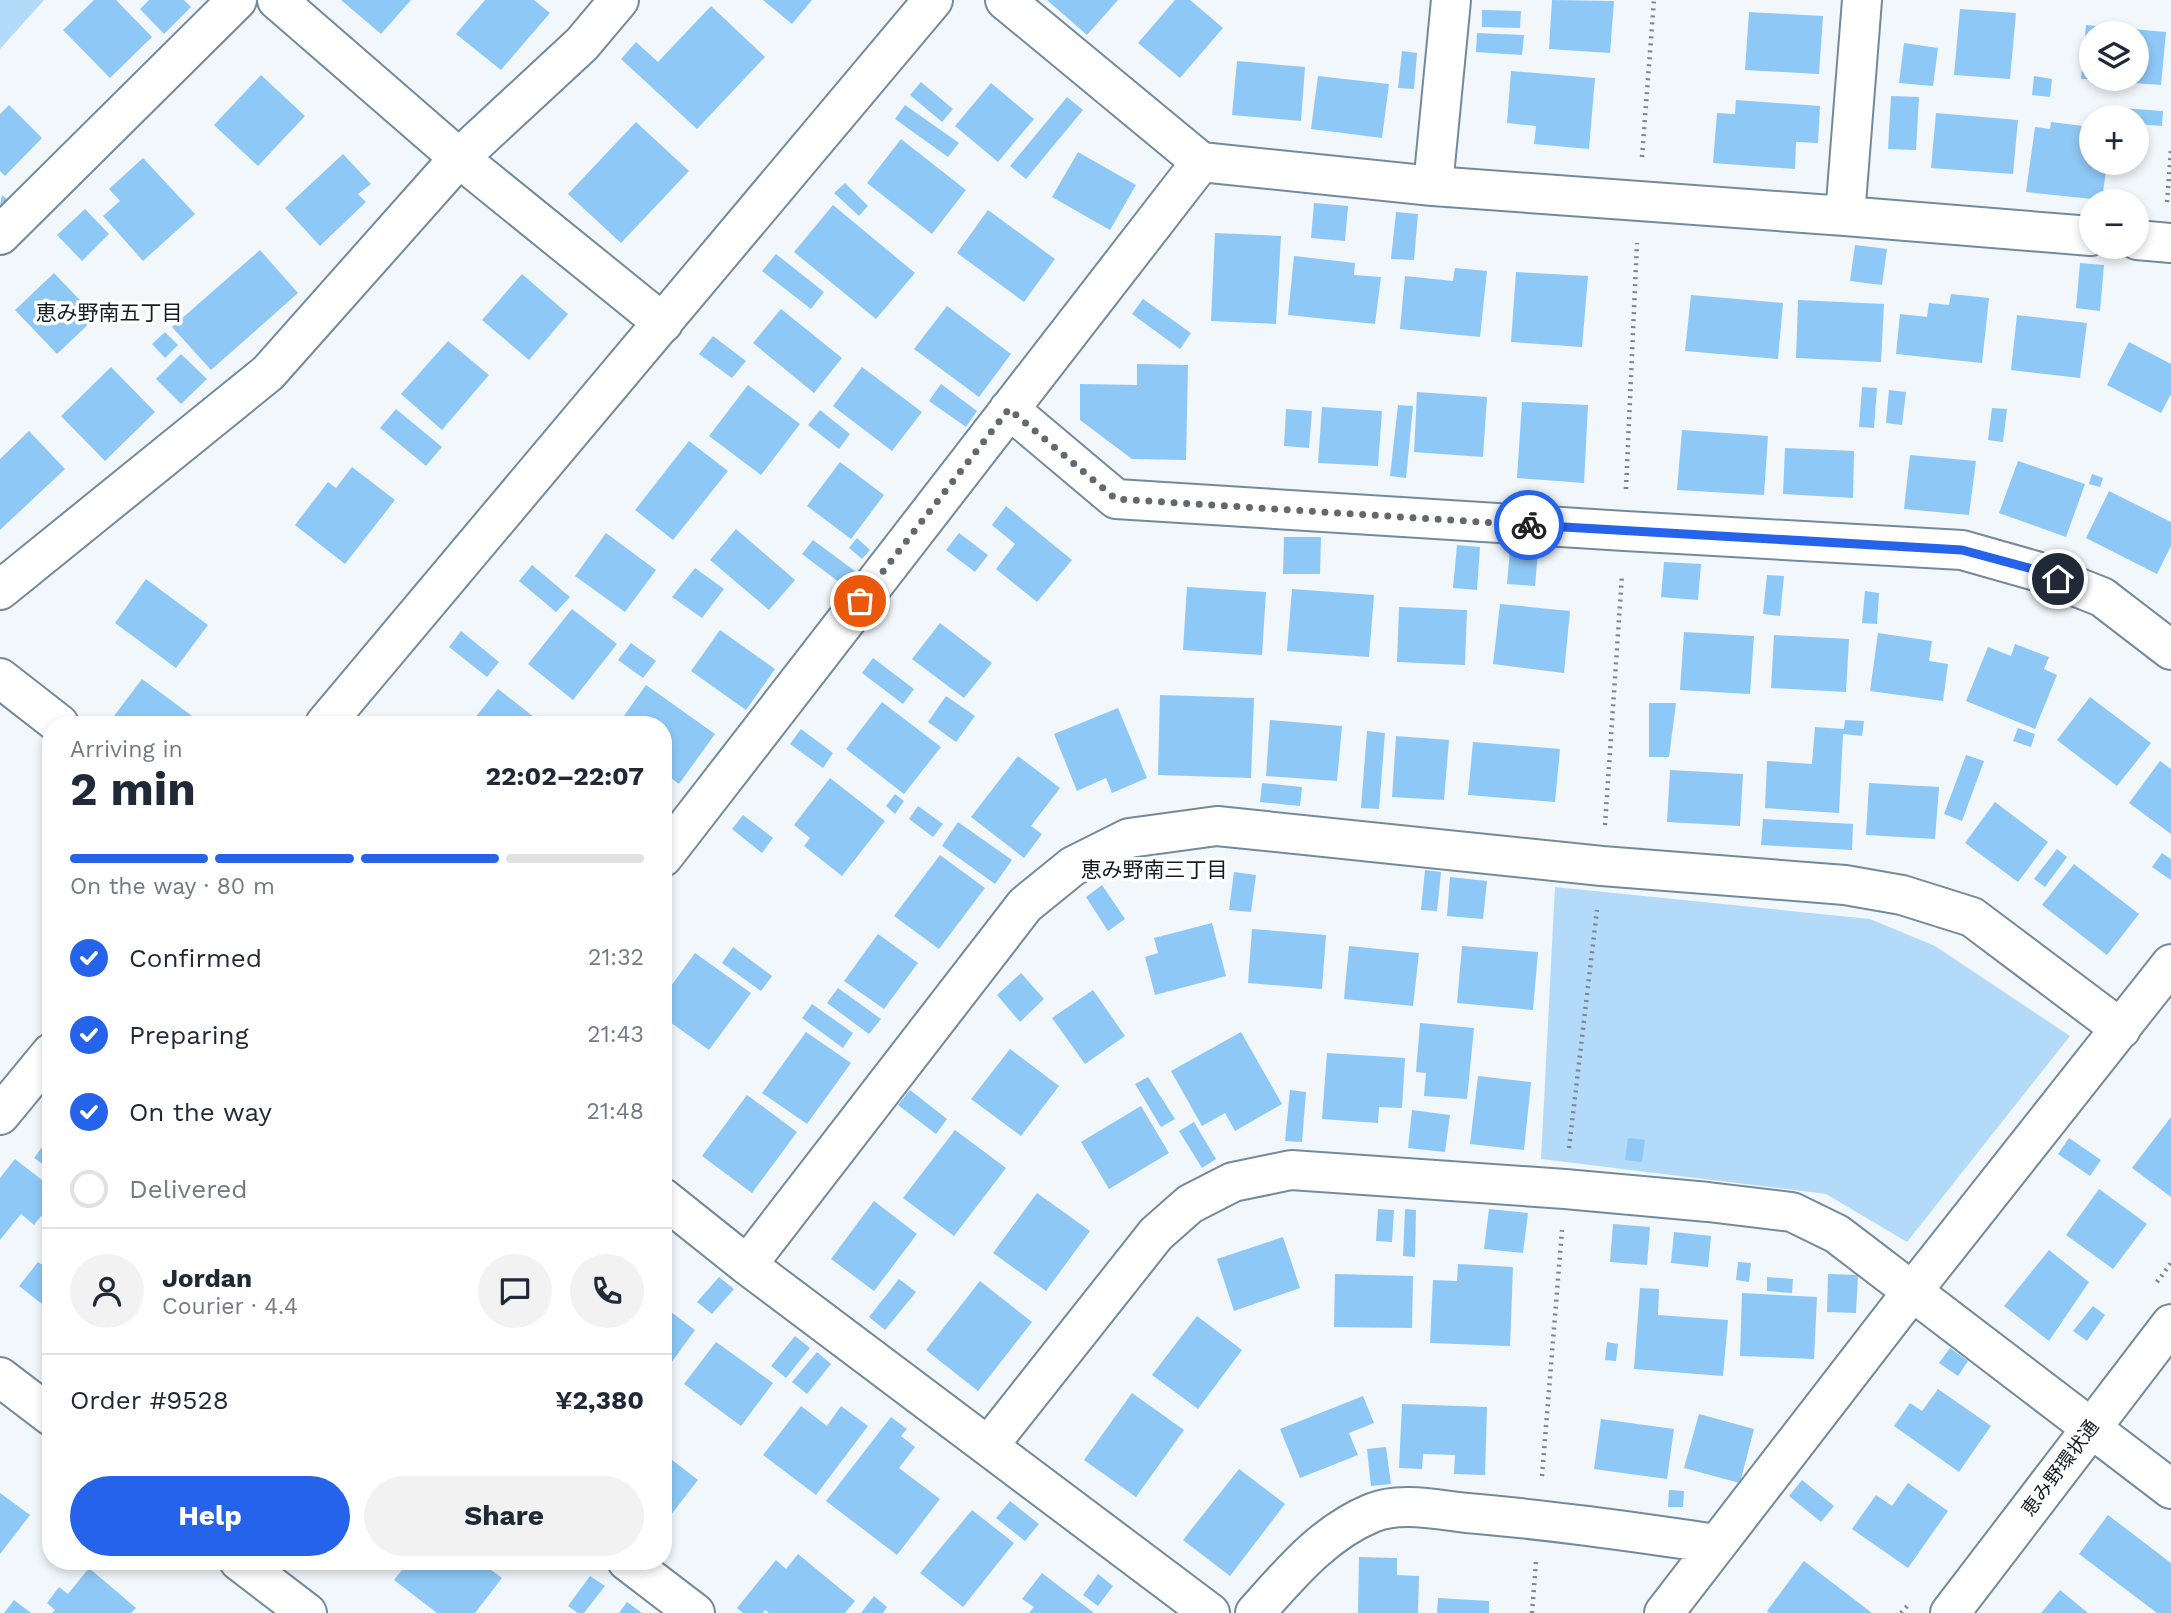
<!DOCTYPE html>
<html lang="en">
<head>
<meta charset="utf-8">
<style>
	:root { --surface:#fff; --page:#f2f2f3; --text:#1f2937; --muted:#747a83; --line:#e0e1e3; --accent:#2563eb }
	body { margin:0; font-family:"Work Sans","Noto Sans JP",sans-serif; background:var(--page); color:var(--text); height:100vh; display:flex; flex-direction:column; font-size:26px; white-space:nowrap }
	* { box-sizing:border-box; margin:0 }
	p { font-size:23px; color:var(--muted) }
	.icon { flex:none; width:38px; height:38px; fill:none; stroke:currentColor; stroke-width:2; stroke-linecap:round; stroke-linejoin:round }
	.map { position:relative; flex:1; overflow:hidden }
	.sheet { position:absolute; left:42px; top:716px; width:630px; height:854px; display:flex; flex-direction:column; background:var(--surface); border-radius:28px; box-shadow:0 4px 10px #0003 }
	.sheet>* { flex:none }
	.tools { position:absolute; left:2079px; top:21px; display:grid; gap:14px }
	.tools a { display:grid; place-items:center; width:70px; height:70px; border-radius:50%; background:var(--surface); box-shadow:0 4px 10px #0003; font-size:35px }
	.pin { position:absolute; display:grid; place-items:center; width:60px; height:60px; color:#fff; margin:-30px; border:4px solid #fff; border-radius:50%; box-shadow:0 2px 7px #0007 }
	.courier { position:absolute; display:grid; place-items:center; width:70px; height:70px; margin:-35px; border:5px solid #2563eb; border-radius:50%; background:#fff; color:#222; box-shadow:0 2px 9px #0007 }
	.headline em { font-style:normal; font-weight:700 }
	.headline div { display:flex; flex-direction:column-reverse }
	.headline { display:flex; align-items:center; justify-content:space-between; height:119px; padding:0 28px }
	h1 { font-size:46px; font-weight:700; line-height:52px }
	.bar { display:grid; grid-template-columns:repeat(4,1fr); gap:10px 7px; align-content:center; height:84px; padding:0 28px }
	.bar i { height:9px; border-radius:5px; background:var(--line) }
	.bar .selected { background:var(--accent) }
	.bar p { grid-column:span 4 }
	.line { display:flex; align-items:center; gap:18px; padding:0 28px; border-top:2px solid var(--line) }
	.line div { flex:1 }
	.round { display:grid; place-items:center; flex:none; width:74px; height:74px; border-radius:37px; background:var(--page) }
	ol { padding:0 28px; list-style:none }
	li { display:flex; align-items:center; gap:21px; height:77px }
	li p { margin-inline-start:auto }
	li .icon { padding:7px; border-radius:50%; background:var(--accent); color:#fff; stroke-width:4 }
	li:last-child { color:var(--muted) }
	li i { width:38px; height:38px; border:4px solid var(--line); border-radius:50% }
	.cta { display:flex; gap:14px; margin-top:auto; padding:14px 28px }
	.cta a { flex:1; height:80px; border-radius:42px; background:var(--accent); color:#fff; font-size:28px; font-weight:700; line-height:80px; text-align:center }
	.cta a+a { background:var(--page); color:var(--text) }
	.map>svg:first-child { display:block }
	.green { fill:#b4dafa }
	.building { fill:#8ec8f6 }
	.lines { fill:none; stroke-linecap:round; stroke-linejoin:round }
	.minor-casing { stroke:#738a9d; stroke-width:42 }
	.tertiary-casing { stroke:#738a9d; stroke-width:42 }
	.path { stroke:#7e858a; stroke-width:4.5; stroke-dasharray:2 5; stroke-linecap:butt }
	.minor { stroke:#fff; stroke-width:38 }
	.tertiary { stroke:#fff; stroke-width:38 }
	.done { stroke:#61696f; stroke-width:7; stroke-dasharray:0 12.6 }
	.route { stroke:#2563eb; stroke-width:9 }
	.labels { text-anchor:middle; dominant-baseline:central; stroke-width:7; stroke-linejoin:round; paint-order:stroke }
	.street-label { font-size:19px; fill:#131c23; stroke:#fff }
	.neighbourhood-label { font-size:21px; fill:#131c23; stroke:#fff }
</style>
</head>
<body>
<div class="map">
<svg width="2171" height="1613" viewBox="0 0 2171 1613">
	<rect width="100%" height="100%" fill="#f2f7fb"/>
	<path class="green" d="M0,0H44L0,49Z
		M1555,887L1870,919L1935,946L2070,1036L1907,1242L1826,1194L1541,1159Z"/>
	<path class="building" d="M94,0H116L152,37L110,78L63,30Z
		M149,0H184L191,7L164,34L140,9Z
		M341,0H411L381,34Z
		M485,0H534L550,13L501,70L456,34Z
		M763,0H812L792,24Z
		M1047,0H1118L1087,35Z
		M1175,0H1190L1223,28L1180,78L1138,43Z
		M1552,0L1614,1L1610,53L1549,49Z
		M711,6L765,57L697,129L621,59L636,42L658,62Z
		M1960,9L2016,13L2010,79L1954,75Z
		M1482,10L1521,11L1520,28L1482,27Z
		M1749,12L1823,16L1819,74L1745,70Z
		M2086,25L2166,32L2161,85L2106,81V79H2137V33H2091V79H2081Z
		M1477,33L1524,35L1522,55L1476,52Z
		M1904,43L1938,48L1933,86L1899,83Z
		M1402,51L1417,53L1414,89L1398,88Z
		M1237,61L1305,67L1301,121L1232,115Z
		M1511,71L1595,78L1589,149L1534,144L1536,126L1507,123Z
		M261,75L305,116L258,166L214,125Z
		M1318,76L1389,84L1382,138L1311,129Z
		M2034,76L2052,79L2050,97L2032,95Z
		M921,82L953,109L942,122L910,95Z
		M991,83L1034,119L998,162L955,126Z
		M1891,96L1919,97L1916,150L1888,149Z
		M1067,97L1083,110L1026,179L1010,166Z
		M1736,100L1820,106L1818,143L1796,142L1795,169L1713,163L1717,113L1735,114Z
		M9,105L42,138L5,176L0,171V114Z
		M905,105L959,143L948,157L895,119Z
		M2122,108L2163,111L2162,126L2137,124V117H2122Z
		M1936,113L2018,120L2013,174L1931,168Z
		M636,122L689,171L621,243L568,194Z
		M2051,122L2091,127V163H2107L2102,200L2026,192L2035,127L2050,129Z
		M901,139L966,190L932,234L867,183Z
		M1078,152L1136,185L1110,230L1052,197Z
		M343,154L371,184L358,194L366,202L320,246L285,208Z
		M143,158L195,214L143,261L103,216L120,201L109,189Z
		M845,183L868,206L859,216L834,193Z
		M2,195L14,205L7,213L0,206Z
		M1314,203L1348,206L1345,241L1311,238Z
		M833,205L915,273L876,319L794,252Z
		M85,209L109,234L82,261L57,235Z
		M988,210L1055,259L1024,302L957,253Z
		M1396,212L1418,214L1414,260L1391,259Z
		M1215,233L1281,236L1276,324L1211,321Z
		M1855,245L1887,249L1882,285L1850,281Z
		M260,250L298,293L211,370L172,327Z
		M776,254L824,292L811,309L762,271Z
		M1294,256L1355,263L1354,275L1381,277L1375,324L1288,315Z
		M2080,263L2104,265L2100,311L2076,308Z
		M1455,268L1487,271L1480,337L1400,329L1405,276L1453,281Z
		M1516,272L1588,276L1582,347L1511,342Z
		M54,273L96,317L57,354L15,310Z
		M522,274L568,314L529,360L482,320Z
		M1951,294L1989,298L1982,363L1896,354L1900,314L1927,317L1929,303L1949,305Z
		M1691,295L1783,303L1778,359L1685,351Z
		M1143,299L1191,333L1180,349L1132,314Z
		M1798,300L1884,304L1881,362L1796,358Z
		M947,306L1011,354L979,397L914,349Z
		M781,309L842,358L814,393L753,343Z
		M2017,315L2087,323L2080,378L2011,370Z
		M165,332L178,345L165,358L152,344Z
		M713,336L746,361L732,378L699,354Z
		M448,341L489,375L442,430L401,394Z
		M2129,342L2171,364V394L2161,413L2107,385Z
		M181,354L207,379L181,404L156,379Z
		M1137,364L1188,365L1186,460L1132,459L1080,420V384L1137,385Z
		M111,367L155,412L105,461L61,416Z
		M862,367L922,412L892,451L833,406Z
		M941,384L977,411L966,427L929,401Z
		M748,385L800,424L761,475L709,436Z
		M1862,387L1877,388L1874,428L1859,427Z
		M1889,390L1906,392L1902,425L1886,423Z
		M1417,392L1487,397L1483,457L1414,452Z
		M1522,402L1588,405L1584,483L1517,478Z
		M1398,405L1413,406L1406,478L1390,476Z
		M1322,407L1382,411L1378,466L1318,463Z
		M1992,408L2007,409L2003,442L1988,440Z
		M396,409L442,447L426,466L380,428Z
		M1286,409L1312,411L1309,448L1284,446Z
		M820,410L850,434L839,449L808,425Z
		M1682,430L1768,436L1764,495L1677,490Z
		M29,431L65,469L0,530V459Z
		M689,441L728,471L673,540L635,510Z
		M1785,448L1854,451L1853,498L1783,494Z
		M1910,455L1976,461L1969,515L1904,509Z
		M2018,461L2085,484L2066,537L1999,513Z
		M840,462L884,495L851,539L807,506Z
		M352,467L395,500L345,564L295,525L328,482L336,488Z
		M2092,474L2103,478L2100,487L2089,484Z
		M2109,491L2171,522V546L2157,574L2086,538Z
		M1006,506L1072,560L1037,602L996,569L1015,544L992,525Z
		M736,529L795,580L769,610L710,560Z
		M606,533L656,570L625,612L575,576Z
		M959,533L988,555L975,572L946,550Z
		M1284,537H1321L1320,574H1283Z
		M857,538L870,550L862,559L849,548Z
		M813,540L859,574L848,589L802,554Z
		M1457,545L1480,547L1477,590L1453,588Z
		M1510,549L1538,552L1535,586L1507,584Z
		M1664,562L1701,564L1698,600L1661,597Z
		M532,565L570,597L556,612L519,581Z
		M695,568L724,589L702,618L672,597Z
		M1767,575L1784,576L1780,616L1763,614Z
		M146,579L208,625L176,668L115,623Z
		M1187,587L1266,592L1262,655L1183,650Z
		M1292,589L1374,595L1369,657L1287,651Z
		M1865,591L1879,593L1877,624L1862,623Z
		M1500,604L1570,611L1564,673L1493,664Z
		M1399,607L1467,610L1465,665L1397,662Z
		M572,609L617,644L573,700L528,664Z
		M940,623L992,663L964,698L912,659Z
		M720,630L775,669L746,710L691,671Z
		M461,631L499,662L487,677L449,647Z
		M1684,632L1754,636L1750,694L1680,690Z
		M1878,633L1932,641L1929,661L1948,664L1943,701L1870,691Z
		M1774,635L1849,639L1846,692L1771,688Z
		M631,643L656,661L643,678L618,660Z
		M2015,644L2049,657L2044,669L2057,675L2035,729L1966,701L1988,647L2011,656Z
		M873,658L914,689L903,704L862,673Z
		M142,679L203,724H126L114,716Z
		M646,685L715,734L679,784L663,772V724H618Z
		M498,689L543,724H470Z
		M1160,695L1254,698L1251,778L1158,775Z
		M946,696L975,716L956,742L928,722Z
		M2090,697L2151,743L2117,786L2057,740Z
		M882,702L941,747L904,794L846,749Z
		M1649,703H1676L1669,757H1649Z
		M1118,708L1147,778L1112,793L1106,778L1077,791L1054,734Z
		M1270,720L1342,726L1337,781L1266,776Z
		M1845,720L1864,721L1862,736L1843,734L1839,813L1765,808L1767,761L1812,764L1815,727L1844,729Z
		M2018,728L2035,734L2031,747L2013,741Z
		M801,729L833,753L823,768L790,744Z
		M1367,731L1385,733L1379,809L1361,808Z
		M1396,736L1449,740L1444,800L1392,797Z
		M1473,742L1560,749L1555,802L1468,795Z
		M1966,755L1984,761L1962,821L1944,814Z
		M1018,756L1060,788L1031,826L1042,834L1024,858L971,817Z
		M2160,761L2171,769V834L2129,803Z
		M1670,770L1743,774L1740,826L1667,822Z
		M830,778L885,821L842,876L804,846L810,838L794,825Z
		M1262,783L1302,787L1300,806L1260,802Z
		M1869,783L1939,787L1935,839L1866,835Z
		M895,794L904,801L895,814L886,806Z
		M1995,802L2048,842L2018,882L1965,843Z
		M918,806L943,824L933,837L909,819Z
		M743,815L773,838L762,853L732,829Z
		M1763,819L1853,824L1852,850L1761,845Z
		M958,822L1012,860L995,884L942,846Z
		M2057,849L2067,857L2045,887L2034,879Z
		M2162,853L2171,859V880L2152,867Z
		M940,855L985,888L939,949L894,916Z
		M2074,864L2139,914L2107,955L2042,905Z
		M1425,870L1441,872L1437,911L1421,910Z
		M1234,872L1256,875L1251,912L1229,910Z
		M1450,877L1487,881L1483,919L1447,916Z
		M1102,885L1125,919L1108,931L1086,897Z
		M1212,923L1226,976L1155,995L1145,957L1158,953L1154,938Z
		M1252,929L1326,935L1322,989L1248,983Z
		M878,934L918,963L884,1009L844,981Z
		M1349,946L1419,953L1413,1006L1344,999Z
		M1462,946L1538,952L1533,1010L1457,1003Z
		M733,947L772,976L761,991L722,963Z
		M695,953L751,993L709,1050L663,1017V997Z
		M1021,973L1044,999L1020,1022L997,995Z
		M838,988L881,1019L869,1034L827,1003Z
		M1093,990L1125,1036L1085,1064L1052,1018Z
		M812,1004L853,1033L843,1048L802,1018Z
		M1420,1023L1474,1028L1467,1099L1424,1096L1426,1073L1416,1072Z
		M806,1032L851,1063L807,1124L762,1093Z
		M1241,1032L1282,1104L1235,1131L1225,1113L1202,1126L1171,1071Z
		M1010,1049L1059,1086L1021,1136L971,1099Z
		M1327,1053L1405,1058L1402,1108L1379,1107L1378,1123L1322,1119Z
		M663,1057L672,1063L663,1074Z
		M1478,1076L1531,1082L1524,1150L1470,1144Z
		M1148,1077L1175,1119L1161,1127L1135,1084Z
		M910,1090L947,1119L936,1134L898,1105Z
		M1290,1090L1306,1092L1302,1142L1285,1141Z
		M747,1095L797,1132L752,1193L702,1156Z
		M1141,1106L1169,1153L1109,1189L1081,1142Z
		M1412,1110L1450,1115L1445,1152L1408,1148Z
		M2171,1117V1197L2132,1168Z
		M1194,1122L1216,1159L1202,1168L1179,1131Z
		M955,1130L1006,1168L954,1236L903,1198Z
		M51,1135V1170L34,1158Z
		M1628,1138L1645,1140L1642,1162L1625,1160Z
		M2069,1138L2101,1160L2090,1176L2058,1154Z
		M15,1159L51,1187V1204L34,1225L21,1214L0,1240V1178Z
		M2099,1189L2147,1224L2113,1269L2066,1235Z
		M1037,1193L1090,1231L1046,1291L993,1253Z
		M874,1201L917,1234L874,1291L831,1259Z
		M1378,1209L1394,1210L1392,1242L1376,1241Z
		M1405,1209L1416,1210L1415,1257L1403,1256Z
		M1489,1209L1528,1213L1523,1253L1484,1249Z
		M1613,1224L1650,1227L1647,1265L1610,1262Z
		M1674,1232L1711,1236L1708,1267L1671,1263Z
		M1283,1237L1300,1288L1234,1311L1217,1259Z
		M2049,1250L2089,1282L2049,1341L2004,1306Z
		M38,1262L51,1271V1311L19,1286Z
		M1738,1262L1751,1263L1749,1282L1736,1280Z
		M1458,1264L1513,1267L1510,1346L1430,1343L1433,1280L1457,1281Z
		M1335,1274L1413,1276L1412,1328L1334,1327Z
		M1828,1274L1858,1275L1856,1313L1827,1312Z
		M719,1277L734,1289L712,1314L697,1302Z
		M1767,1277L1793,1279L1792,1293L1767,1291Z
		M899,1279L916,1292L885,1330L869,1317Z
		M980,1281L1032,1322L978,1391L926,1350Z
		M1640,1288L1659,1289L1658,1315L1728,1320L1723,1376L1634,1369Z
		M1742,1293L1817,1297L1814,1359L1740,1356Z
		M663,1306L695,1330L663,1374Z
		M2093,1306L2105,1315L2087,1341L2073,1331Z
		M1197,1316L1242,1350L1198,1409L1152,1375Z
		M795,1336L810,1348L786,1378L771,1366Z
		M716,1342L773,1383L741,1426L684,1384Z
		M1607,1342L1618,1344L1616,1361L1605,1360Z
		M1950,1348L1968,1361L1958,1376L1939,1363Z
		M817,1352L831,1364L807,1394L792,1382Z
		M1938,1389L1991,1426L1959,1472L1894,1426L1910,1403L1922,1411Z
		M1132,1393L1184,1430L1136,1497L1084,1460Z
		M1363,1396L1374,1423L1349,1433L1358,1455L1300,1478L1280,1429Z
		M1402,1404L1487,1407L1485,1475L1454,1474L1455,1455L1423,1454L1422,1469L1399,1468Z
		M801,1406L827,1426L841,1406L868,1426L816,1495L763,1455Z
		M1699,1414L1754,1429L1740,1483L1684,1468Z
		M891,1417L907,1429L901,1436L915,1447L899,1468L940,1499L897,1555L826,1501Z
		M1601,1419L1674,1429L1667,1479L1594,1469Z
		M1386,1447L1391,1484L1371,1486L1367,1449Z
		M663,1453L698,1480L663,1525Z
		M1239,1469L1285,1504L1230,1576L1183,1540Z
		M1802,1480L1834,1506L1821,1522L1789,1496Z
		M1908,1483L1948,1511L1908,1568L1852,1529L1876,1495L1892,1506Z
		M1669,1490L1684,1491L1683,1507H1668Z
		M0,1493L30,1515L0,1554Z
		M1010,1501L1039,1524L1025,1541L996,1518Z
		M972,1510L1014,1543L963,1607L920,1573Z
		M2108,1515L2171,1563V1613H2157L2079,1554Z
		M798,1554L855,1601L845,1613H769L765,1610L763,1613H743L737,1608L776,1560L786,1569Z
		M1359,1557L1397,1558V1575L1419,1576L1418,1613H1358Z
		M409,1561L417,1565L421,1561H479L502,1578L475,1613H437L394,1580Z
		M1804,1561L1872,1613H1769L1767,1611Z
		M89,1568L136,1608L131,1613H52L55,1610L47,1603L59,1587L68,1594Z
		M1042,1573L1094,1613H1029L1034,1607L1022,1599Z
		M1098,1574L1113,1586L1098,1606L1083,1595Z
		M590,1576L605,1586L584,1613H578L568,1606Z
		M2060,1590L2088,1613H2041Z
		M874,1596L887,1607L883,1613H861Z
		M1438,1598L1489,1601V1613H1437Z
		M14,1600L31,1613H4Z
		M627,1602L642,1613H619Z"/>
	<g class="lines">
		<defs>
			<path id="minor" d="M277,0L459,158L663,323
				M1005,0L1201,162L1433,186L1845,216L2091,236
				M1433,186L1451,0
				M1845,216L1862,0
				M0,235L237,0
				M2137,240L2171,243
				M1009,409L1116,499L1625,531L1962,550L2036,571L2102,597L2171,650
				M0,590L268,373L459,158L582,44L619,0
				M0,678L59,724
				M663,857L1201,162
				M663,1198L747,1265L1210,1613
				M747,1265L1025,905L1073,866L1129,838L1217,826L1602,866L1845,885L1902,895L1972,917L2121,1029
				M989,1445L1156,1234L1190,1204L1233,1182L1291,1170L1565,1189L1708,1202L1792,1212L1837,1234L2171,1489
				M627,1561L695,1613
				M1255,1613C1289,1575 1323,1533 1372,1513C1400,1501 1438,1510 1467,1513C1551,1520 1633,1532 1716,1544
				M1664,1613L1911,1293L2171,964"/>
			<path id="tertiary" d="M325,724L933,0
				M0,1115L51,1053
				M0,1377L51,1416
				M239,1561L307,1613
				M1950,1613L2171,1324"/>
		</defs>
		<use href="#minor" class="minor-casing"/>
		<use href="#tertiary" class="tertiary-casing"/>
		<path class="path" d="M1642,157L1654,0
			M2167,202L2171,150
			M1626,489L1637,243
			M1605,825L1622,575
			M1569,1148L1597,910
			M2157,1282L2171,1263
			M1542,1476L1562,1230
			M1532,1613L1536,1562
			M1901,1613L1908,1605"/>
		<use href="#minor" class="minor"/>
		<use href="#tertiary" class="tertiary"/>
	</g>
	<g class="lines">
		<path class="done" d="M860,601L1009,409L1116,499L1529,525"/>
		<path class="route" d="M1529,525L1962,550L2036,570L2058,579"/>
	</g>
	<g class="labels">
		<g class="street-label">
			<text transform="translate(2060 1468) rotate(-53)">恵み野環状通</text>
		</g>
		<g class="neighbourhood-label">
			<text x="109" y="312">恵み野南五丁目</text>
			<text x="1154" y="869">恵み野南三丁目</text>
		</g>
	</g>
</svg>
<div class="tools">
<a><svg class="icon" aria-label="layers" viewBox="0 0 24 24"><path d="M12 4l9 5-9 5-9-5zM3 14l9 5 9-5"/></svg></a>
<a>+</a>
<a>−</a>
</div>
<div class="pin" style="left:860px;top:601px;background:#ea580c"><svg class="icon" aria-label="bag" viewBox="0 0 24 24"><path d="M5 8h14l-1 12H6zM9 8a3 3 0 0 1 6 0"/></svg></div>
<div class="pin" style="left:2058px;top:579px;background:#1f2937"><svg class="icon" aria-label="home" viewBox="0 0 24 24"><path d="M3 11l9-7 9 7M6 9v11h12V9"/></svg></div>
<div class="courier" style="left:1529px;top:525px"><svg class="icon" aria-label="bike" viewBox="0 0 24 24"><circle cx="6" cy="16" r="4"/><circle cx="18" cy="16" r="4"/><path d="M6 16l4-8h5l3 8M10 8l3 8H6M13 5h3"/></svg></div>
<section class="sheet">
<div class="headline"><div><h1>2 min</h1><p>Arriving in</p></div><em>22:02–22:07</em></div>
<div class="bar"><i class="selected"></i><i class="selected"></i><i class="selected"></i><i></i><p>On the way · 80 m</p></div>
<ol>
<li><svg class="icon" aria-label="check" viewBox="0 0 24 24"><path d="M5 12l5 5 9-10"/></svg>Confirmed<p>21:32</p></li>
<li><svg class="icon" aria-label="check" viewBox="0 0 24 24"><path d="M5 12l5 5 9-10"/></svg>Preparing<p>21:43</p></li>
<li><svg class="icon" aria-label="check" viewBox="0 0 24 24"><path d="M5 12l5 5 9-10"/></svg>On the way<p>21:48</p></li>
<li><i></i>Delivered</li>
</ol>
<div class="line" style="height:126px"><a class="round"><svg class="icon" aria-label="person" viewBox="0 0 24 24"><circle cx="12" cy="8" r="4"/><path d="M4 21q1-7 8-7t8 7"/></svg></a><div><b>Jordan</b><p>Courier · 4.4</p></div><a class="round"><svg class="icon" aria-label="chat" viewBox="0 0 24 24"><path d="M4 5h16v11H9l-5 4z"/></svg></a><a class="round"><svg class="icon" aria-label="phone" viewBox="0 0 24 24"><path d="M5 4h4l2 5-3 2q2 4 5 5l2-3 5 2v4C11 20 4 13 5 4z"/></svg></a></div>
<div class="line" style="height:91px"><div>Order #9528</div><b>¥2,380</b></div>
<div class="cta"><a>Help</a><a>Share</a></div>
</section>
</div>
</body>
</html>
